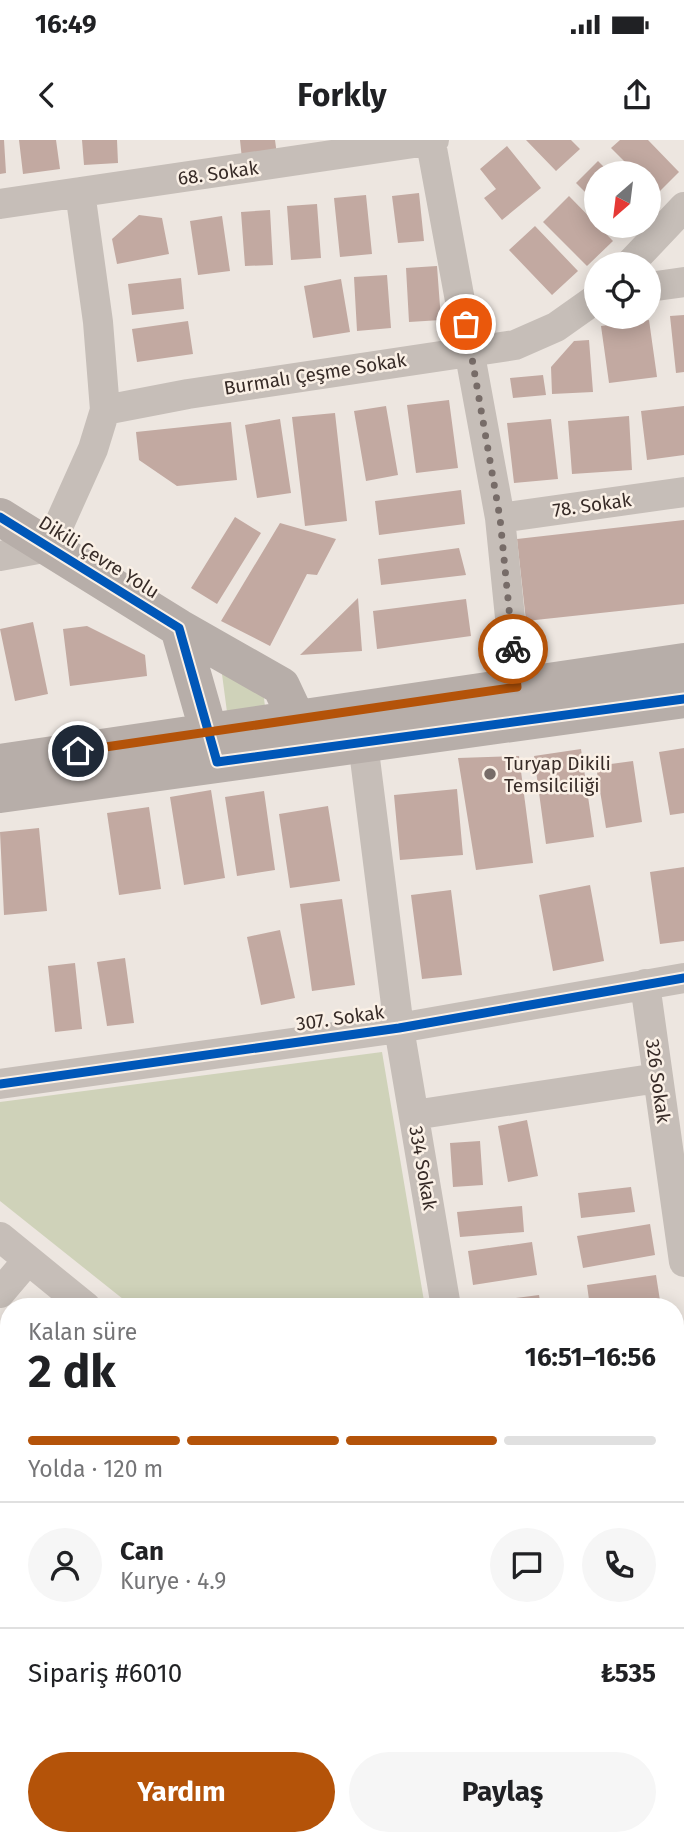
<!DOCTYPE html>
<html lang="tr">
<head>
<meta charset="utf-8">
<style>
	:root { --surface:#fff; --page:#f6f6f6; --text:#202124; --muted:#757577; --line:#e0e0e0; --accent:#b45309 }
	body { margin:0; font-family:"Fira Sans",sans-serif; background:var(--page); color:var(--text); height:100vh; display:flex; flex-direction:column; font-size:26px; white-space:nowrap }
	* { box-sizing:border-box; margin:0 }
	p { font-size:23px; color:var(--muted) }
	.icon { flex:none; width:38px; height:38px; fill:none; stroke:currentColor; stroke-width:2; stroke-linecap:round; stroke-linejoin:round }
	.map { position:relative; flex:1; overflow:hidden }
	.side { position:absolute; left:0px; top:1158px; width:684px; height:548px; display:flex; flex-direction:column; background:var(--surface); border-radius:28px 28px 0 0; box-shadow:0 4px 18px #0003 }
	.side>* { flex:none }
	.needle { width:46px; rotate:208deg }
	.buttons { position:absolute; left:584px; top:21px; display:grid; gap:14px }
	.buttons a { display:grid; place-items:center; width:77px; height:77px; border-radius:50%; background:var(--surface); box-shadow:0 4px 18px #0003; font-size:35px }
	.pin { position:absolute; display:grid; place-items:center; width:60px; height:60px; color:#fff; margin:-30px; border:4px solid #fff; border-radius:50%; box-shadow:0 2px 7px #0007 }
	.courier { position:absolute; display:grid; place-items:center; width:70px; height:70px; margin:-35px; border:5px solid #b45309; border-radius:50%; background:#fff; color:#222; box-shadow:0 2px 9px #0007 }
	.summary em { font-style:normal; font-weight:700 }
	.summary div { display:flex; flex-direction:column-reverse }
	.summary { display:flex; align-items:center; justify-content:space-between; height:119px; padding:0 28px }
	h1 { font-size:46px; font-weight:700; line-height:52px }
	.bar { display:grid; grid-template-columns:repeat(4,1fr); gap:10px 7px; align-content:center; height:84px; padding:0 28px }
	.bar i { height:9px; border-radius:5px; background:var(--line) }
	.bar .selected { background:var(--accent) }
	.bar p { grid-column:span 4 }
	.line { display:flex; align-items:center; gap:18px; padding:0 28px; border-top:2px solid var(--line) }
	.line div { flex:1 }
	.round { display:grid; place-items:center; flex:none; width:74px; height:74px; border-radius:37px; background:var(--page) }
	.primary-button { display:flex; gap:14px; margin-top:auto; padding:14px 28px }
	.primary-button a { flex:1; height:80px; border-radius:42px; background:var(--accent); color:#fff; font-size:28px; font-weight:700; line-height:80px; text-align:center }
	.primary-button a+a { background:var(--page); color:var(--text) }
	.status { display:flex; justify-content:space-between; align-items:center; height:49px; padding:0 35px; background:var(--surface); direction:ltr }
	.status svg { height:19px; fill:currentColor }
	header { display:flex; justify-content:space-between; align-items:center; height:91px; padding:0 28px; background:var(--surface); font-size:32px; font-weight:700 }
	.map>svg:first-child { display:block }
	.green { fill:#cfd2b9 }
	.building { fill:#c2a9a1 }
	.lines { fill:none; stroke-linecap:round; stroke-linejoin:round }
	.street { stroke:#c6beb8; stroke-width:30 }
	.secondary { stroke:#b7aea9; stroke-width:38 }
	.cycleway-casing { stroke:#faf0e6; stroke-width:13 }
	.cycleway { stroke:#0057b8; stroke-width:9 }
	.done { stroke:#776c68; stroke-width:7; stroke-dasharray:0 12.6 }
	.route { stroke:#b45309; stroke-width:9 }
	.poi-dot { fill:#776c68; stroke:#faf0e6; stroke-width:2.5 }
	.labels { text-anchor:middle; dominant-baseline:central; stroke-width:5; stroke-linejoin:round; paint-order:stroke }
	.street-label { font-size:19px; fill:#372b27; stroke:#faf0e6 }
	.poi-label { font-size:19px; fill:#372b27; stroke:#faf0e6; text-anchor:start }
</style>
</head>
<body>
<div class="status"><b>16:49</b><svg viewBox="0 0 49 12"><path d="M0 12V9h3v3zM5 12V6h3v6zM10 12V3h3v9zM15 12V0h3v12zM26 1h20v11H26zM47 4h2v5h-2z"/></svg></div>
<header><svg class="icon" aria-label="back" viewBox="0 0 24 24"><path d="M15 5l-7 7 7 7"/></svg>Forkly<svg class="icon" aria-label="share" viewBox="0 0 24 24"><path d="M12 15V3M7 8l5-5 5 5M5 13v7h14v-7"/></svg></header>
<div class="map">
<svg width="684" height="1706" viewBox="0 0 684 1706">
	<rect width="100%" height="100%" fill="#ede6e0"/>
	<path class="green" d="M220,519L263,549L265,567L227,572Z
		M382,912L425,1167H133L0,1061V962Z
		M215,1698H332L325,1706H226Z
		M376,1698H502L503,1706H368Z"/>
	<path class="building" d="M0,0H4L6,33L0,34Z
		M19,0H56L60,29L23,34Z
		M82,0H117L118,23L84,25Z
		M240,0H275L277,15L242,19Z
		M526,0H571L580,9L556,31Z
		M620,0H648L679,32L657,54L649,47V33H636L611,8Z
		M507,6L541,48L502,80L484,58L496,49L480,29Z
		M598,21L610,33H597V64L576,43Z
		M419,53L424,101L398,103L392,56Z
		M366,55L372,114L340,117L334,58Z
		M569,56L613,101L587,126L543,82Z
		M317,64L321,118L291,120L287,66Z
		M270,70L273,125L245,126L241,72Z
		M139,75L162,78L169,114L117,124L112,99Z
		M222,76L230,131L198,135L190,81Z
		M535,86L578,131L552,155L509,110Z
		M437,126L441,180L409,182L406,128Z
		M387,135L391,188L357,191L354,137Z
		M181,138L184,169L132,175L128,144Z
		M341,139L350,192L313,198L304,146Z
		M684,175V232L676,233L670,176Z
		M649,180L657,237L609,243L601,186Z
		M188,181L193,214L137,222L132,189Z
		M589,200L593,252L552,254L551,227L574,201Z
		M543,235L546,255L513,258L510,238Z
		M449,260L458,328L416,333L407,265Z
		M386,266L398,335L366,341L354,271Z
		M684,266V315L647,320L641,271Z
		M335,273L347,381L305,386L292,277Z
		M629,276L632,330L572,334L568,281Z
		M280,279L291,353L257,358L245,285Z
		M551,279L558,339L514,343L507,283Z
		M231,282L237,340L177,346L139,320L136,292Z
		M461,350L465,384L379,395L375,361Z
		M235,377L261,393L217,464L191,448Z
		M684,380V464L526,481L517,399Z
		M280,383L336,399L317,435L307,434L270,506L221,481Z
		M459,408L466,435L381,445L378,419Z
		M358,458L362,511L300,515Z
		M466,459L471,496L377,509L373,471Z
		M33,482L48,554L15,561L0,489Z
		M87,486L145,515L147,536L70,546L63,489Z
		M684,608V673L670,675L659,612Z
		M581,609L594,697L546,704L534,616Z
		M519,616L533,723L476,730L458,618Z
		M633,621L642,682L606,688L596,626Z
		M457,649L463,715L400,720L394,655Z
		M211,650L225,738L184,745L170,657Z
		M264,651L275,730L237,736L225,657Z
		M328,666L340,741L290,748L279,674Z
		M149,667L161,749L119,755L107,673Z
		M39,688L47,771L4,775L0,692Z
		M684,727V801L660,804L650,732Z
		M590,745L604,821L553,831L539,755Z
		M451,750L462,835L422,839L411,755Z
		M342,759L355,845L312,851L300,764Z
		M280,790L295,858L261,865L247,797Z
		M125,818L134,883L107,886L97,822Z
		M75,823L82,889L55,892L48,826Z
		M527,980L538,1036L508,1042L498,986Z
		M480,1001L483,1045L453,1047L450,1003Z
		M631,1047L635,1072L581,1078L578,1053Z
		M522,1066L524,1092L460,1097L457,1072Z
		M650,1084L655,1115L583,1128L577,1096Z
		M532,1102L537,1135L473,1145L468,1111Z
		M656,1135L661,1167H590L587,1145Z
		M539,1155L541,1167H469V1164Z
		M9,1180V1242L0,1252V1190Z
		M0,1309L9,1316V1334L0,1344Z
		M684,1350V1414L676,1415V1351Z
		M9,1361V1417L4,1421L0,1417V1370Z
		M684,1458V1527L676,1528V1459Z
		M0,1476L9,1483V1489L0,1500Z
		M9,1511V1565L0,1575V1521Z
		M684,1583V1628L676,1629V1584Z
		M9,1624V1684L0,1694V1634Z
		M684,1637V1683L676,1684V1638Z
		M684,1693V1706H647L646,1699L676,1698V1694Z
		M72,1698H145L155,1706H82Z"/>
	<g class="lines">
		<path class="street" d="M431,3L500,378L517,547
			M0,64L434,0
			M630,124L684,67
			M649,147L684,142
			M105,270L188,254L515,205L556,187L597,158
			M500,378L684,352
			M0,416L49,407L93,309L105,270L98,182L80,52
			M363,603L399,888L446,1167
			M645,844L684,1122
			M0,944L399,888L684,838
			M414,975L658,938
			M0,1097L86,1167
			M0,1153L28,1120
			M676,1311L684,1310
			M0,1447L9,1455
			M676,1558L684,1557
			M196,1698L207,1706
			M523,1698L524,1706
			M30,1706L37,1698
			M336,1706L342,1698"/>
		<path class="secondary" d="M0,377L179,488L281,546L296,578L300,601
			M179,488L215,614
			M0,623L684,522
			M0,654L684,559"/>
		<defs>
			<path id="cycleway" d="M0,377L179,488L217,622L684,559
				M0,944L399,888L684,838"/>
		</defs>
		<use href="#cycleway" class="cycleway-casing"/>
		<use href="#cycleway" class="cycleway"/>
	</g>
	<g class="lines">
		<path class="done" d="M466,184L500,378L513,509"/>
		<path class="route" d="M78,611L517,547L513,509"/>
	</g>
	<circle class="poi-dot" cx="490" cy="634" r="7"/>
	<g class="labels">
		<g class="street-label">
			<text transform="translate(218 33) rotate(-8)">68. Sokak</text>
			<text transform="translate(315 234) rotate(-9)">Burmalı Çeşme Sokak</text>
			<text transform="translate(592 365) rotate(-8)">78. Sokak</text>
			<text transform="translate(99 417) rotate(32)">Dikili Çevre Yolu</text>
			<text transform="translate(340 878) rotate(-8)">307. Sokak</text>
			<text transform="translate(658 941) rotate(82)">326 Sokak</text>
			<text transform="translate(423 1028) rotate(80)">334 Sokak</text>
		</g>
		<g class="poi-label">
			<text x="504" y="623">Turyap Dikili<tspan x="504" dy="22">Temsilciliği</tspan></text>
		</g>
	</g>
</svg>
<div class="buttons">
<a><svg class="needle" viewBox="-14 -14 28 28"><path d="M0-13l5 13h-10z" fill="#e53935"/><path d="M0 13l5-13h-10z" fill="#757577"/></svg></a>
<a><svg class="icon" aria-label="locate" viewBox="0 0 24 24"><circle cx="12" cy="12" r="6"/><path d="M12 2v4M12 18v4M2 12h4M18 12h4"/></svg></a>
</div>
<div class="pin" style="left:466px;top:184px;background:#ea580c"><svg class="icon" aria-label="bag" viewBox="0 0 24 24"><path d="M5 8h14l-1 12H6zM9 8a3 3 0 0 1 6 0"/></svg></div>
<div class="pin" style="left:78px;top:611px;background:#1f2937"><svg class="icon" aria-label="home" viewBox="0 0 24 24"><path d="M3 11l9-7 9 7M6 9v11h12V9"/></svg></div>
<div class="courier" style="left:513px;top:509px"><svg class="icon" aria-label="bike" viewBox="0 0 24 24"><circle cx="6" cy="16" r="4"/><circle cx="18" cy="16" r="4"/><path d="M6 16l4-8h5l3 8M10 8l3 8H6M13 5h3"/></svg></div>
<section class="side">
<div class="summary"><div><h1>2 dk</h1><p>Kalan süre</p></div><em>16:51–16:56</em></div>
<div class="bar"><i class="selected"></i><i class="selected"></i><i class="selected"></i><i></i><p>Yolda · 120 m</p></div>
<div class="line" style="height:126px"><a class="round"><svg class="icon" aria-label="person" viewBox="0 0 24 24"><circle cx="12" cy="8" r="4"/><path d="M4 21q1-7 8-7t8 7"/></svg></a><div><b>Can</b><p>Kurye · 4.9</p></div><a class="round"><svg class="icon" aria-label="chat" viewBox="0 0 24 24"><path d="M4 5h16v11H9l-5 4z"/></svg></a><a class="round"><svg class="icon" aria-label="phone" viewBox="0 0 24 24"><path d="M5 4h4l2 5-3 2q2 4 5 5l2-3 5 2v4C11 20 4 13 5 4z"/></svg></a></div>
<div class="line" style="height:91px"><div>Sipariş #6010</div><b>₺535</b></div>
<div class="primary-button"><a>Yardım</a><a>Paylaş</a></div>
</section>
</div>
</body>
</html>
